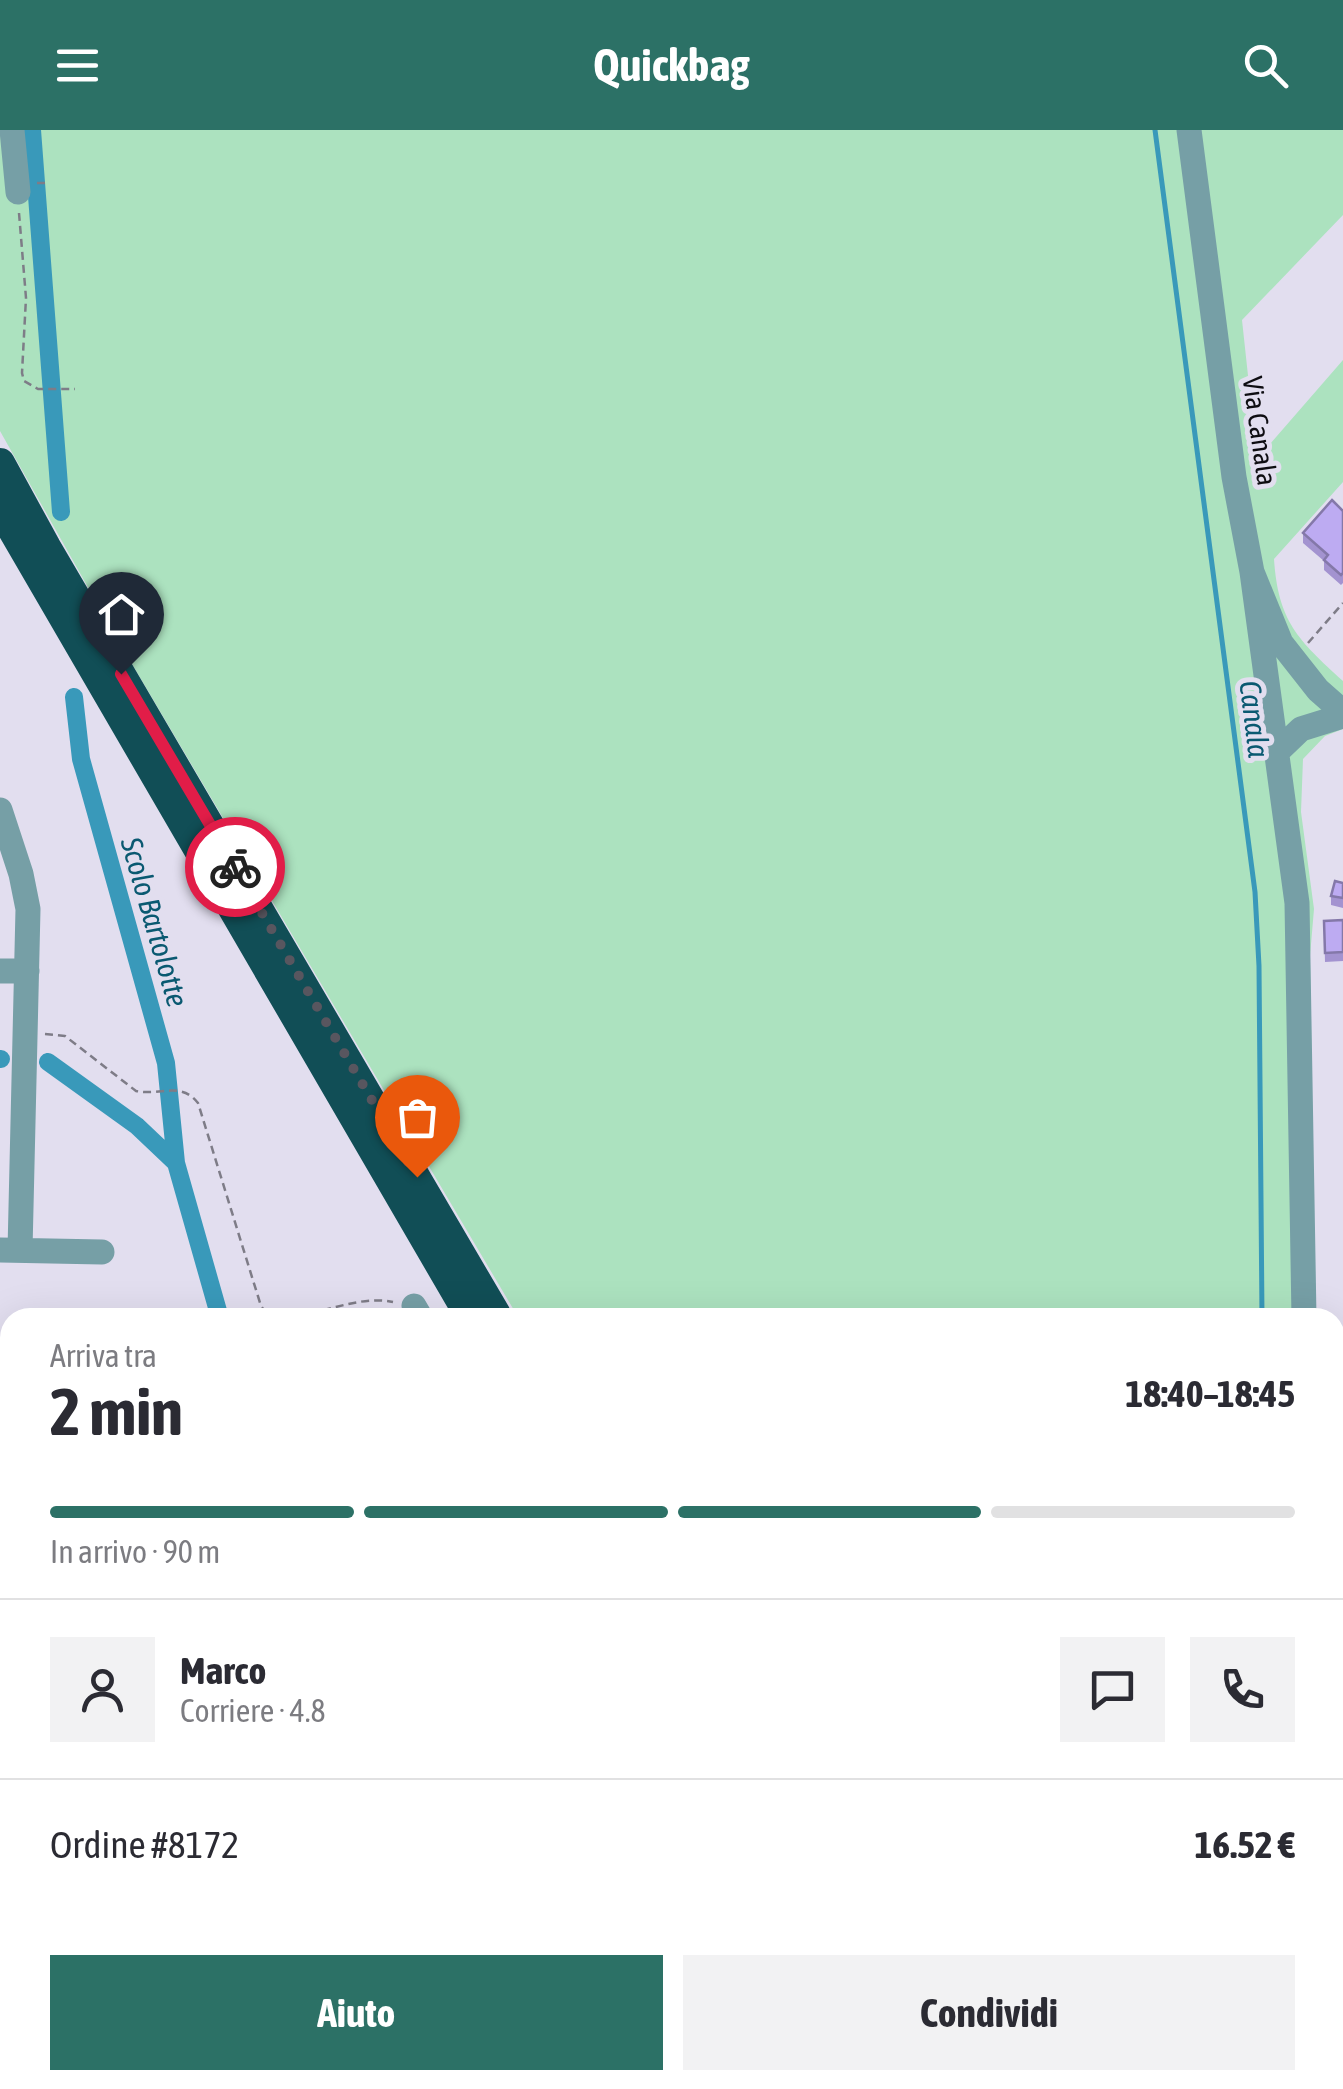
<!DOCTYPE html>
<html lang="it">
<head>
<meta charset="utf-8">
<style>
	:root { --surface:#fff; --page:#f2f2f3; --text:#2b2b33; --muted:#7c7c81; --line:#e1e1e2; --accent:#2c7166 }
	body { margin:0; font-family:"Asap Condensed",sans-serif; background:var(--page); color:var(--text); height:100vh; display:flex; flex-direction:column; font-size:38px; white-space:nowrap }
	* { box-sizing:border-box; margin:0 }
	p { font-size:32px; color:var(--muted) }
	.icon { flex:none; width:55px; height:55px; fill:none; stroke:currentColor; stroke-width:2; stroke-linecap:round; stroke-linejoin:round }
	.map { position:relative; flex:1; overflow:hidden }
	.details { position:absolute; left:0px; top:1178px; width:1345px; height:782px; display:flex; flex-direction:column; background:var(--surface); border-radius:30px 30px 0 0; box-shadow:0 10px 40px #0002 }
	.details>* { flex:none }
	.pin { position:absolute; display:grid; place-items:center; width:85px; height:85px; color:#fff; margin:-102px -42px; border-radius:50% 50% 50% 0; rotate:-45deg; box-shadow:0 0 10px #0007 }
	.pin .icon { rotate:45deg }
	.courier { position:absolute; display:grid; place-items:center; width:100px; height:100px; margin:-50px; border:8px solid #e11d48; border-radius:50%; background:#fff; color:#222; box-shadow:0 2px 12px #0007 }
	.head em { font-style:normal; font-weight:700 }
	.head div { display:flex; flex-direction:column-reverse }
	.head { display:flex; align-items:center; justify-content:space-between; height:170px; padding:0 50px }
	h1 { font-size:65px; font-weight:700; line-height:75px }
	.bar { display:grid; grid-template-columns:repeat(4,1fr); gap:15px 10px; align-content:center; height:120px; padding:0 50px }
	.bar i { height:12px; border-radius:8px; background:var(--line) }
	.bar .selected { background:var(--accent) }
	.bar p { grid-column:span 4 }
	.line { display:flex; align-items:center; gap:25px; padding:0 50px; border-top:2px solid var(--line) }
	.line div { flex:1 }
	.round { display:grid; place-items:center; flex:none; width:105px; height:105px; border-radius:0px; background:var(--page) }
	.primary-button { display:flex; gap:20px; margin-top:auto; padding:20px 50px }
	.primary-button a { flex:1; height:115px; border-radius:0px; background:var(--accent); color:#fff; font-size:40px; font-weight:700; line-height:115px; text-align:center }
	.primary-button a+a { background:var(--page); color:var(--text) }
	header { display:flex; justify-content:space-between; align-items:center; height:130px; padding:0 50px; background:var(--accent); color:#fff; font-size:45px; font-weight:700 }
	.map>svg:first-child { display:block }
	.green { fill:#ace2bf }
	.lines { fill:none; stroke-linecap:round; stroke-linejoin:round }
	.stream { stroke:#3999ba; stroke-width:5 }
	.canal { stroke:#3999ba; stroke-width:18 }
	.path { stroke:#7e7c87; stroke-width:2.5; stroke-dasharray:8 5; stroke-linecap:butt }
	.minor { stroke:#769fa6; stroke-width:25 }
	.highway { stroke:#114e56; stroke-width:30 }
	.wall { fill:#a393d0 }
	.building { fill:#bdabf2; stroke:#8478a9; stroke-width:2.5 }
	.done { stroke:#58565f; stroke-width:10; stroke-dasharray:0 18 }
	.route { stroke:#e11d48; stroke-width:12 }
	.labels { text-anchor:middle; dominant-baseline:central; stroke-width:10; stroke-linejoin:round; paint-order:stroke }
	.street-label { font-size:28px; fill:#0e0d12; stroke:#e2deef }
	.water-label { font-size:30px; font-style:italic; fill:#0a5971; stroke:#e2deef }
</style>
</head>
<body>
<header><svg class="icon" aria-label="menu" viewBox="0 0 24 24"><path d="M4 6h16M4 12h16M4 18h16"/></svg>Quickbag<svg class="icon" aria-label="search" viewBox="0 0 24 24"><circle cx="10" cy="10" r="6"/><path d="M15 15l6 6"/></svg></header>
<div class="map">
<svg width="1343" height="1959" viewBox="0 0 1343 1959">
	<rect width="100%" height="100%" fill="#e2deef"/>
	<path class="green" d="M0,0H1343V85L1242,190L1257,329L1343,230V352L1274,429C1278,491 1298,510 1343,551V599L1325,606L1303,629L1301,682L1314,779L1310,826L1315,1187H518L112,500L0,301Z
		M1343,1513V1864L1335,1866V1514Z
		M0,1941L10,1942V1950H376L379,1959H0Z
		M806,1950H899L904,1959H805Z
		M998,1950H1155L1158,1959H996Z
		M1177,1950H1263L1250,1959H1177Z"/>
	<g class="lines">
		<path class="stream" d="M1155,0L1255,762L1259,836L1262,1188
			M1335,1634L1343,1645"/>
		<path class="canal" d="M32,0L61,382
			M74,567L81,629L166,933L176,1033
			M0,929H1
			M48,932L137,996L176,1033L220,1188
			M439,1950L442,1959"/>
		<path class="path" d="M37,53H50
			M19,83L26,168L22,243L24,251L38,259H75
			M1308,513L1343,473
			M45,904L65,906L136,961C160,966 181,951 198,973L261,1176L266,1183C308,1195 351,1163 393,1172"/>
		<path class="minor" d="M12,0L18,62
			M1189,0L1234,347L1252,442L1281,513L1318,560L1343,582
			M1252,442L1297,773L1304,1188
			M1278,621L1301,599L1343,586
			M0,680L21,744L28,779L20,1120
			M0,841H27
			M0,1120L102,1122
			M414,1176L421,1188
			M0,1549H1
			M734,1959V1950"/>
		<path class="highway" d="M0,333L46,417L498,1188
			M0,378L471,1188
			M1335,1879L1343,1876
			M1335,1908L1343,1902
			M1335,1934L1343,1929
			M917,1950L922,1959
			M943,1950L948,1959
			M1165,1950L1166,1959
			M795,1959L797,1950
			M984,1959L986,1950
			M1264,1959L1276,1950
			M1299,1959L1312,1950"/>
	</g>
	<path class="wall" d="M1343,381V453L1341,455L1324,440V431L1303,413V403Z
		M1343,753V778L1331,775V766Z
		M1343,790V831L1325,832L1324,791Z
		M0,1799H10V1910H0Z"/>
	<path class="building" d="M1332,370L1343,381V443L1341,445L1324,430L1328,425L1303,403Z
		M1335,751L1343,753V768L1331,766Z
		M1343,790V822L1325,823L1324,791Z
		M0,1799H10V1896H0Z"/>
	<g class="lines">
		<path class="done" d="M235,737L417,1047"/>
		<path class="route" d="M121,544L235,737"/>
	</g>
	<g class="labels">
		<g class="street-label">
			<text transform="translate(1260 301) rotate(82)">Via Canala</text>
		</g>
		<g class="water-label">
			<text transform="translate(1255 589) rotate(83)">Canala</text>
			<text transform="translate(155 792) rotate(74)">Scolo Bartolotte</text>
		</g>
	</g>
</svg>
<div class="pin" style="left:417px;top:1047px;background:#ea580c"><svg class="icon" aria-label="bag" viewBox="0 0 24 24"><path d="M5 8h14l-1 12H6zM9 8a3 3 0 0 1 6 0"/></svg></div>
<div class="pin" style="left:121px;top:544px;background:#1f2937"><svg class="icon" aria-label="home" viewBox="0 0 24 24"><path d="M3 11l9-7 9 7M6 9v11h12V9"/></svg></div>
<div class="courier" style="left:235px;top:737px"><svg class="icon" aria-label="bike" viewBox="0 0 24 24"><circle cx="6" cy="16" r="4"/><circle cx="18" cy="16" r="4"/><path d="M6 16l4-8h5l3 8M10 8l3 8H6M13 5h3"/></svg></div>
<section class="details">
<div class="head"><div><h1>2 min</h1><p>Arriva tra</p></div><em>18:40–18:45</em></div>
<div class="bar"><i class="selected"></i><i class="selected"></i><i class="selected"></i><i></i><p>In arrivo · 90 m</p></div>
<div class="line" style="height:180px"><a class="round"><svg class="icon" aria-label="person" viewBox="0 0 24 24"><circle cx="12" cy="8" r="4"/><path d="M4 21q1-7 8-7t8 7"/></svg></a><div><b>Marco</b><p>Corriere · 4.8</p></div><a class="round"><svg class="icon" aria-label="chat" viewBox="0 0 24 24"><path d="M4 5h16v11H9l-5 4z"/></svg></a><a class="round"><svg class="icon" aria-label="phone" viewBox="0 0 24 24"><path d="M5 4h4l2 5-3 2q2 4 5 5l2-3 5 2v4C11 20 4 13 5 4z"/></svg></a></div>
<div class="line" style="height:130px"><div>Ordine #8172</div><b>16.52 €</b></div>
<div class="primary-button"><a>Aiuto</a><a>Condividi</a></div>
</section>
</div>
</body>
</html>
